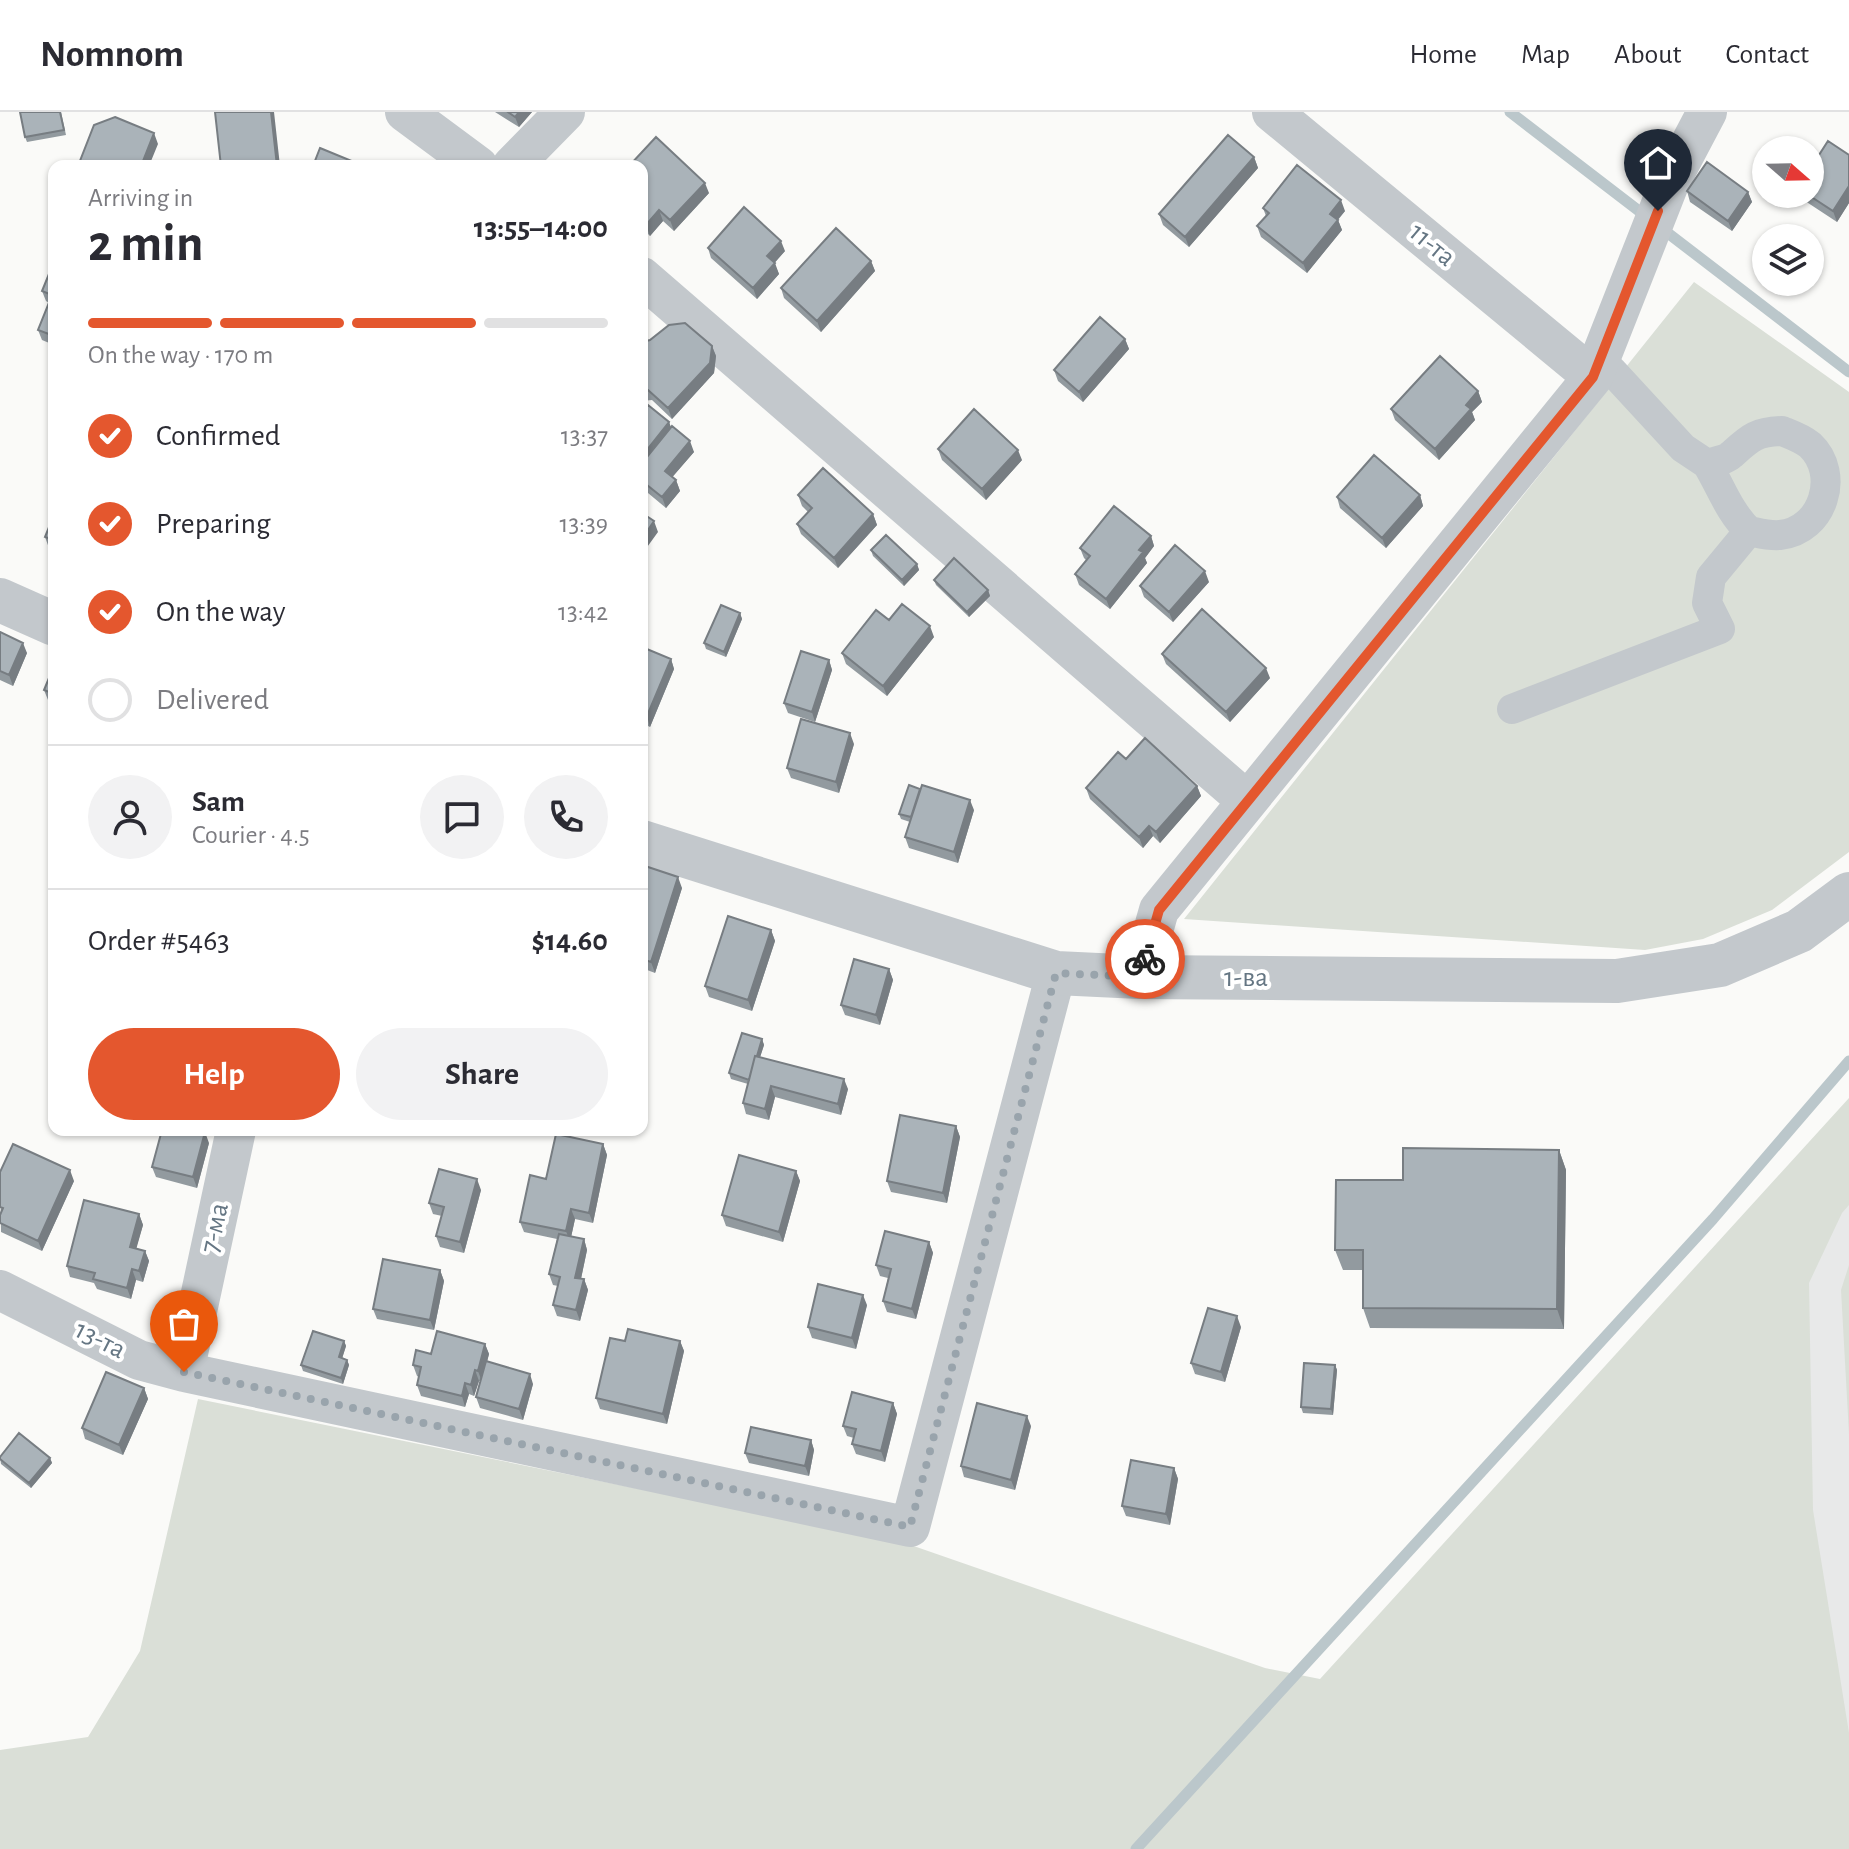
<!DOCTYPE html>
<html lang="en">
<head>
<meta charset="utf-8">
<style>
	:root { --surface:#fff; --page:#f2f2f3; --text:#2b2b33; --muted:#7c7c81; --line:#e1e1e2; --accent:#e4572e }
	body { margin:0; font-family:"Alegreya Sans",sans-serif; background:var(--page); color:var(--text); height:100vh; display:flex; flex-direction:column; font-size:30px; white-space:nowrap }
	* { box-sizing:border-box; margin:0 }
	p { font-size:26px; color:var(--muted) }
	.icon { flex:none; width:44px; height:44px; fill:none; stroke:currentColor; stroke-width:2; stroke-linecap:round; stroke-linejoin:round }
	.map { position:relative; flex:1; overflow:hidden }
	.panel { position:absolute; left:48px; top:48px; width:600px; height:976px; display:flex; flex-direction:column; background:var(--surface); border-radius:16px; box-shadow:0 2px 6px #0004 }
	.panel>* { flex:none }
	.needle { width:52px; rotate:110deg }
	.controls { position:absolute; left:1752px; top:24px; display:grid; gap:16px }
	.controls a { display:grid; place-items:center; width:72px; height:72px; border-radius:50%; background:var(--surface); box-shadow:0 2px 6px #0004; font-size:40px }
	.pin { position:absolute; display:grid; place-items:center; width:68px; height:68px; color:#fff; margin:-82px -34px; border-radius:50% 50% 50% 0; rotate:-45deg; box-shadow:0 0 8px #0007 }
	.pin .icon { rotate:45deg }
	.courier { position:absolute; display:grid; place-items:center; width:80px; height:80px; margin:-40px; border:6px solid #e4572e; border-radius:50%; background:#fff; color:#222; box-shadow:0 2px 10px #0007 }
	.overview em { font-style:normal; font-weight:600 }
	.overview div { display:flex; flex-direction:column-reverse }
	.overview { display:flex; align-items:center; justify-content:space-between; height:136px; padding:0 40px }
	h1 { font-size:52px; font-weight:600; line-height:60px }
	.bar { display:grid; grid-template-columns:repeat(4,1fr); gap:12px 8px; align-content:center; height:96px; padding:0 40px }
	.bar i { height:10px; border-radius:6px; background:var(--line) }
	.bar .current { background:var(--accent) }
	.bar p { grid-column:span 4 }
	.line { display:flex; align-items:center; gap:20px; padding:0 40px; border-top:2px solid var(--line) }
	.line div { flex:1 }
	.round { display:grid; place-items:center; flex:none; width:84px; height:84px; border-radius:42px; background:var(--page) }
	ol { padding:0 40px; list-style:none }
	li { display:flex; align-items:center; gap:24px; height:88px }
	li p { margin-inline-start:auto }
	li .icon { padding:8px; border-radius:50%; background:var(--accent); color:#fff; stroke-width:4 }
	li:last-child { color:var(--muted) }
	li i { width:44px; height:44px; border:4px solid var(--line); border-radius:50% }
	.cta { display:flex; gap:16px; margin-top:auto; padding:16px 40px }
	.cta a { flex:1; height:92px; border-radius:48px; background:var(--accent); color:#fff; font-size:32px; font-weight:600; line-height:92px; text-align:center }
	.cta a+a { background:var(--page); color:var(--text) }
	header { display:flex; align-items:center; gap:48px; box-sizing:border-box; height:112px; padding:0 40px; background:var(--surface); border-bottom:2px solid var(--line) }
	header strong { font-size:38px }
	nav { display:flex; gap:44px; margin-inline-start:auto; font-size:28px }
	.map>svg:first-child { display:block }
	.built { fill:#e8e9e9 }
	.green { fill:#dadfd7 }
	.lines { fill:none; stroke-linecap:round; stroke-linejoin:round }
	.stream { stroke:#bbc7cb; stroke-width:11 }
	.pedestrian { stroke:#c3c8cc; stroke-width:30 }
	.minor { stroke:#c3c8cc; stroke-width:40 }
	.tertiary { stroke:#c3c8cc; stroke-width:44 }
	.wall { fill:#929a9f }
	.shaded-wall { fill:#777d82 }
	.building { fill:#aab3b9; stroke:#777d82; stroke-width:2 }
	.done { stroke:#99a4ac; stroke-width:8; stroke-dasharray:0 14.4 }
	.route { stroke:#e4572e; stroke-width:10 }
	.labels { text-anchor:middle; dominant-baseline:central; stroke-width:8; stroke-linejoin:round; paint-order:stroke }
	.street-label { font-size:28px; fill:#657683; stroke:#fff }
</style>
</head>
<body>
<header>
<strong>Nomnom</strong>
<nav><a>Home</a><a>Map</a><a>About</a><a>Contact</a></nav>
</header>
<div class="map">
<svg width="1849" height="1737" viewBox="0 0 1849 1737">
	<rect width="100%" height="100%" fill="#fafaf8"/>
	<path class="built" d="M1849,1025V1737H1812L1796,1085Z"/>
	<path class="green" d="M1694,170L1849,280V740L1772,798L1703,827L1645,838L1184,807Z
		M1849,986V1093L1842,1101L1809,1171L1813,1398L1849,1621V1737H0V1638L88,1625L140,1539L198,1287L905,1431L1265,1556L1320,1567Z
		M1849,1153V1322L1841,1178Z"/>
	<g class="lines">
		<path class="stream" d="M1510,0L1849,260
			M1136,1737L1713,1107L1849,949"/>
		<path class="pedestrian" d="M1593,265L1612,259L1683,336L1707,352
			M1782,319C1792,323 1801,326 1810,333C1841,362 1823,419 1780,423C1769,424 1759,421 1749,419C1729,400 1721,375 1707,352C1715,349 1726,348 1731,343C1750,326 1755,320 1782,319Z
			M1512,597L1720,517L1707,491L1711,465L1749,419"/>
		<path class="minor" d="M405,0L478,54
			M1272,0L1593,265
			M512,54L565,0
			M642,165L1246,688
			M1140,865L1159,798L1593,265L1669,72L1707,0
			M0,1178L139,1248L184,1260L910,1415L1056,861
			M184,1260L236,1018"/>
		<path class="tertiary" d="M0,488L54,512
			M642,730L1056,861L1140,865L1617,869L1720,853L1799,819L1849,782"/>
	</g>
	<path class="wall" d="M61,0L66,23L27,30L25,25Z
		M495,0H532L519,15Z
		M1849,43V91L1837,110L1802,87L1800,82H1810Z
		M1254,45L1258,56L1189,135L1163,113L1159,102Z
		M642,54L709,81L674,119L663,109L650,124L642,116Z
		M1687,79L1748,80L1752,90L1732,119L1690,90Z
		M1263,96L1345,99L1338,108L1342,118L1307,161L1261,125L1257,114L1266,104Z
		M708,136L785,139L774,151L779,162L757,187L711,146Z
		M871,149L875,159L821,220L784,186L781,176Z
		M54,158V233L42,228L38,218L49,191L46,189L42,179Z
		M1125,227L1129,237L1083,290L1058,269L1054,258Z
		M642,230L712,234L716,244L714,261L672,307L652,288L642,289Z
		M1478,279L1482,290L1472,300L1475,308L1439,348L1395,308L1391,297Z
		M642,301L669,310L671,316L694,340L672,365L676,368L680,379L666,396L642,376Z
		M938,337L1022,348L986,388L942,348Z
		M798,383L873,402L877,413L838,456L801,422L797,412L808,400L802,394Z
		M1420,383L1423,394L1386,436L1340,396L1337,385Z
		M54,403V438L49,436L45,425Z
		M1151,424L1154,434L1145,446L1147,451L1110,497L1079,473L1075,462L1087,449L1084,446L1080,436Z
		M871,438L917,452L919,458L904,474L873,444Z
		M934,468L988,478L990,484L969,505L936,473Z
		M1209,470L1173,510L1144,485L1140,474Z
		M740,501L742,507L726,545L706,537L704,531Z
		M889,508L934,525L887,584L846,552L842,541Z
		M0,520L27,541L13,574L0,568Z
		M642,535L671,547L674,557L650,615L642,611Z
		M1162,542L1270,566L1230,610L1166,552Z
		M829,548L832,558L815,610L788,601L784,591Z
		M54,554V591L48,588L44,578Z
		M854,632L839,681L791,666L787,656Z
		M1126,647L1197,674L1201,684L1160,731L1153,724L1143,736L1090,687L1086,676Z
		M974,698L958,751L909,736L905,725L910,710L901,707L899,702Z
		M642,753L682,776L655,861L642,856Z
		M771,818L775,829L752,899L709,885L705,874Z
		M889,857L893,868L880,913L845,903L841,893Z
		M762,927L764,933L760,945L848,977L841,1003L775,985L769,1008L746,1002L743,991L748,972L731,967L729,961Z
		M956,1014L960,1025L947,1091L891,1080L887,1069Z
		M209,1031L197,1076L156,1065L152,1055Z
		M603,1032L607,1043L593,1111L575,1107L571,1125L584,1127L587,1138L581,1167H584L588,1178L580,1209L557,1204L553,1193L558,1174L553,1173L549,1162L557,1127L524,1120L520,1110L546,1067Z
		M1559,1038L1566,1058L1564,1217L1370,1216L1363,1196V1158H1343L1335,1138L1403,1068Z
		M796,1059L800,1069L783,1130L726,1114L722,1103Z
		M0,1060L74,1069L42,1139L1,1120Z
		M481,1078L464,1141L440,1135L436,1124L442,1104L433,1102L429,1091Z
		M139,1102L143,1113L136,1136L145,1139L149,1149L143,1170L136,1168L131,1187L97,1177L94,1171L70,1165L67,1154Z
		M929,1130L933,1141L916,1207L887,1200L883,1189L888,1166L880,1164L876,1153Z
		M440,1158L444,1169L434,1218L377,1207L373,1197Z
		M867,1193L856,1237L812,1226L808,1215Z
		M1241,1215L1225,1270L1195,1262L1191,1251Z
		M344,1229L346,1234L342,1246L347,1248L349,1253L343,1272L303,1259L301,1253Z
		M625,1229H680L684,1239L667,1312L600,1297L596,1286Z
		M485,1232L489,1242L487,1249L533,1272L523,1308L480,1296L476,1285L481,1269H479L474,1284L469,1282L465,1295L421,1284L417,1273L419,1265L417,1264L413,1253L431,1242Z
		M1335,1253L1337,1258L1333,1303L1303,1301L1301,1295Z
		M144,1276L148,1287L123,1343L85,1327L82,1316Z
		M893,1291L897,1302L885,1350L856,1342L852,1332L854,1326L847,1324L843,1314Z
		M1031,1314L1015,1378L964,1365L961,1354Z
		M811,1328L814,1338L809,1364L749,1351L745,1341Z
		M0,1345L50,1346L52,1351L31,1376L1,1352Z
		M1174,1356L1178,1367L1170,1413L1126,1404L1122,1394Z"/>
	<path class="shaded-wall" d="M271,0H274L280,54H277Z
		M519,0H532L519,15L515,5Z
		M154,21L158,32L149,54H141Z
		M1254,45L1258,56L1189,135L1185,125Z
		M705,71L709,81L674,119L670,108Z
		M1849,74V91L1837,110L1833,99Z
		M1748,80L1752,90L1732,119L1728,109Z
		M1341,88L1345,99L1334,112L1330,102Z
		M659,98L663,109L650,124L646,113Z
		M1338,108L1342,118L1307,161L1303,151Z
		M781,129L785,139L771,155L767,144Z
		M871,149L875,159L821,220L817,209Z
		M775,151L779,162L757,187L753,176Z
		M1125,227L1129,237L1083,290L1079,280Z
		M712,234L716,244L714,261L672,307L668,296Z
		M1478,279L1482,290L1472,300L1475,308L1439,348L1435,337L1466,293Z
		M669,310L673,321L642,360V344Z
		M690,329L694,340L669,369L665,359Z
		M1018,338L1022,348L986,388L982,377Z
		M676,368L680,379L666,396L662,385Z
		M1420,383L1423,394L1386,436L1382,426Z
		M873,402L877,413L838,456L834,446Z
		M654,409L658,420L645,438L648,444L642,452V427Z
		M1151,424L1154,434L1145,446L1147,451L1110,497L1106,487L1139,438Z
		M917,452L919,458L904,474L902,468Z
		M1205,459L1209,470L1173,510L1169,500Z
		M988,478L990,484L969,505L967,500Z
		M740,501L742,507L726,545L724,540Z
		M930,514L934,525L887,584L883,574Z
		M23,531L27,541L13,574L9,563Z
		M671,547L674,557L650,615L647,604Z
		M829,548L832,558L815,610L812,600Z
		M1266,556L1270,566L1230,610L1226,600Z
		M850,621L854,632L839,681L836,670Z
		M1197,674L1201,684L1160,731L1156,720Z
		M970,688L974,698L958,751L954,740Z
		M1149,714L1153,724L1143,736L1139,725Z
		M678,765L682,776L655,861L651,850Z
		M771,818L775,829L752,899L748,888Z
		M889,857L893,868L880,913L876,903Z
		M642,905L645,913L642,922Z
		M762,927L764,933L751,973L749,968Z
		M844,967L848,977L841,1003L838,992Z
		M771,974L775,985L769,1008L765,997Z
		M956,1014L960,1025L947,1091L943,1081Z
		M205,1020L209,1031L197,1076L193,1065Z
		M603,1032L607,1043L593,1111L589,1101Z
		M1559,1038L1566,1058L1564,1217L1557,1197Z
		M70,1058L74,1069L42,1139L38,1129Z
		M796,1059L800,1069L783,1130L779,1120Z
		M477,1067L481,1078L464,1141L460,1130Z
		M571,1097L575,1107L570,1130L566,1119Z
		M139,1102L143,1113L134,1145L130,1135Z
		M584,1127L587,1138L579,1176L575,1166Z
		M929,1130L933,1141L916,1207L912,1197Z
		M145,1139L149,1149L143,1170L139,1159Z
		M132,1157L136,1168L131,1187L127,1176Z
		M440,1158L444,1169L434,1218L430,1208Z
		M584,1167L588,1178L580,1209L576,1198Z
		M863,1183L867,1193L856,1237L852,1226Z
		M1237,1204L1241,1215L1225,1270L1221,1260Z
		M344,1229L346,1234L341,1250L339,1245Z
		M680,1229L684,1239L667,1312L663,1302Z
		M485,1232L489,1242L482,1270L478,1259Z
		M347,1248L349,1253L343,1272L341,1266Z
		M1335,1253L1337,1258L1333,1303L1331,1297Z
		M475,1258L479,1269L474,1284L471,1273Z
		M530,1262L533,1272L523,1308L519,1297Z
		M465,1271L469,1282L465,1295L462,1284Z
		M144,1276L148,1287L123,1343L119,1333Z
		M893,1291L897,1302L885,1350L881,1339Z
		M1027,1304L1031,1314L1015,1378L1011,1368Z
		M811,1328L814,1338L809,1364L805,1354Z
		M50,1346L52,1351L31,1376L29,1371Z
		M1174,1356L1178,1367L1170,1413L1166,1402Z"/>
	<path class="building" d="M20,0H60L64,18L25,25Z
		M215,0H271L277,54H221Z
		M508,0H519L515,5Z
		M115,5L154,21L141,54H78L94,13Z
		M1228,23L1254,45L1185,125L1159,102Z
		M656,25L705,71L670,108L659,98L646,113L642,109V54H629Z
		M1828,29L1849,43V74L1833,99L1807,82H1810V57Z
		M320,36L359,52L358,54H313Z
		M1707,50L1748,80L1728,109L1687,79Z
		M1297,53L1341,88L1330,102L1338,108L1303,151L1257,114L1269,101L1263,96Z
		M744,95L781,129L767,144L775,151L753,176L708,136Z
		M836,116L871,149L817,209L781,176Z
		M51,157L54,158V224L38,218L52,183L42,179Z
		M1100,205L1125,227L1079,280L1054,258Z
		M685,211L712,234L710,251L668,296L648,278H642V230L650,228L669,213Z
		M1440,244L1478,279L1466,293L1471,297L1435,337L1391,297Z
		M648,293L669,310L642,344V301Z
		M974,297L1018,338L982,377L938,337Z
		M672,314L690,329L665,359L676,368L662,385L642,369V351Z
		M1374,343L1420,383L1382,426L1337,385Z
		M823,356L873,402L834,446L797,412L812,396L798,383Z
		M1114,394L1151,424L1139,438L1143,440L1106,487L1075,462L1090,444L1080,436Z
		M642,401L654,409L642,427Z
		M54,403V428L45,425Z
		M886,423L917,452L902,468L871,438Z
		M1175,433L1205,459L1169,500L1140,474Z
		M954,446L988,478L967,500L934,468Z
		M902,492L930,514L883,574L842,541L876,498L889,508Z
		M721,493L740,501L724,540L704,531Z
		M1202,497L1266,556L1226,600L1162,542Z
		M0,520L23,531L9,563L0,559Z
		M642,535L671,547L647,604L642,602Z
		M801,539L829,548L812,600L784,591Z
		M54,554V582L44,578Z
		M801,607L850,621L836,670L787,656Z
		M1145,626L1197,674L1156,720L1149,714L1139,725L1086,676L1118,640L1126,647Z
		M909,673L920,677L911,705L899,702Z
		M922,673L970,688L954,740L905,725Z
		M642,753L678,765L651,850L642,847Z
		M728,804L771,818L748,888L705,874Z
		M854,847L889,857L876,903L841,893Z
		M742,921L762,927L757,944H755L749,968L729,961Z
		M755,944L844,967L838,992L771,974L765,997L743,991Z
		M900,1003L956,1014L943,1081L887,1069Z
		M162,1018H197L205,1020L193,1065L152,1055Z
		M556,1022L603,1032L589,1101L571,1097L566,1119L520,1110L530,1063L546,1067Z
		M13,1032L70,1058L38,1129L0,1111V1103L3,1096L0,1095V1060Z
		M1403,1036L1559,1038L1557,1197L1363,1196V1138H1335L1336,1068H1403Z
		M739,1043L796,1059L779,1120L722,1103Z
		M439,1057L477,1067L460,1130L436,1124L444,1095L429,1091Z
		M84,1088L139,1102L130,1135L145,1139L139,1159L132,1157L127,1176L93,1167L95,1161L67,1154Z
		M885,1119L929,1130L912,1197L883,1189L891,1157L876,1153Z
		M559,1122L584,1127L575,1166L584,1167L576,1198L553,1193L560,1165L549,1162Z
		M383,1147L440,1158L430,1208L373,1197Z
		M818,1172L863,1183L852,1226L808,1215Z
		M1208,1196L1237,1204L1221,1260L1191,1251Z
		M628,1217L680,1229L663,1302L596,1286L610,1226L625,1229Z
		M313,1219L344,1229L339,1245L347,1248L341,1266L301,1253Z
		M437,1219L485,1232L478,1259L475,1258L471,1273L465,1271L462,1284L417,1273L421,1255L413,1253L416,1238L431,1242Z
		M486,1249L530,1262L519,1297L476,1285Z
		M1304,1251L1335,1253L1331,1297L1301,1295Z
		M106,1260L144,1276L119,1333L82,1316Z
		M852,1280L893,1291L881,1339L852,1332L856,1317L843,1314Z
		M977,1291L1027,1304L1011,1368L961,1354Z
		M751,1315L811,1328L805,1354L745,1341Z
		M19,1321L50,1346L29,1371L0,1347V1345Z
		M1131,1348L1174,1356L1166,1402L1122,1394Z"/>
	<g class="lines">
		<path class="done" d="M184,1260L910,1415L1056,861L1140,865L1145,847"/>
		<path class="route" d="M1145,847L1159,798L1593,265L1658,99"/>
	</g>
	<g class="labels">
		<g class="street-label">
			<text transform="translate(1432 133) rotate(40)">11-та</text>
			<text x="1246" y="866">1-ва</text>
			<text transform="translate(215 1116) rotate(-78)">7-ма</text>
			<text transform="translate(100 1228) rotate(27)">13-та</text>
		</g>
	</g>
</svg>
<div class="controls">
<a><svg class="needle" viewBox="-14 -14 28 28"><path d="M0-13l5 13h-10z" fill="#e53935"/><path d="M0 13l5-13h-10z" fill="#7c7c81"/></svg></a>
<a><svg class="icon" aria-label="layers" viewBox="0 0 24 24"><path d="M12 4l9 5-9 5-9-5zM3 14l9 5 9-5"/></svg></a>
</div>
<div class="pin" style="left:184px;top:1260px;background:#ea580c"><svg class="icon" aria-label="bag" viewBox="0 0 24 24"><path d="M5 8h14l-1 12H6zM9 8a3 3 0 0 1 6 0"/></svg></div>
<div class="pin" style="left:1658px;top:99px;background:#1f2937"><svg class="icon" aria-label="home" viewBox="0 0 24 24"><path d="M3 11l9-7 9 7M6 9v11h12V9"/></svg></div>
<div class="courier" style="left:1145px;top:847px"><svg class="icon" aria-label="bike" viewBox="0 0 24 24"><circle cx="6" cy="16" r="4"/><circle cx="18" cy="16" r="4"/><path d="M6 16l4-8h5l3 8M10 8l3 8H6M13 5h3"/></svg></div>
<section class="panel">
<div class="overview"><div><h1>2 min</h1><p>Arriving in</p></div><em>13:55–14:00</em></div>
<div class="bar"><i class="current"></i><i class="current"></i><i class="current"></i><i></i><p>On the way · 170 m</p></div>
<ol>
<li><svg class="icon" aria-label="check" viewBox="0 0 24 24"><path d="M5 12l5 5 9-10"/></svg>Confirmed<p>13:37</p></li>
<li><svg class="icon" aria-label="check" viewBox="0 0 24 24"><path d="M5 12l5 5 9-10"/></svg>Preparing<p>13:39</p></li>
<li><svg class="icon" aria-label="check" viewBox="0 0 24 24"><path d="M5 12l5 5 9-10"/></svg>On the way<p>13:42</p></li>
<li><i></i>Delivered</li>
</ol>
<div class="line" style="height:144px"><a class="round"><svg class="icon" aria-label="person" viewBox="0 0 24 24"><circle cx="12" cy="8" r="4"/><path d="M4 21q1-7 8-7t8 7"/></svg></a><div><b>Sam</b><p>Courier · 4.5</p></div><a class="round"><svg class="icon" aria-label="chat" viewBox="0 0 24 24"><path d="M4 5h16v11H9l-5 4z"/></svg></a><a class="round"><svg class="icon" aria-label="phone" viewBox="0 0 24 24"><path d="M5 4h4l2 5-3 2q2 4 5 5l2-3 5 2v4C11 20 4 13 5 4z"/></svg></a></div>
<div class="line" style="height:104px"><div>Order #5463</div><b>$14.60</b></div>
<div class="cta"><a>Help</a><a>Share</a></div>
</section>
</div>
</body>
</html>
